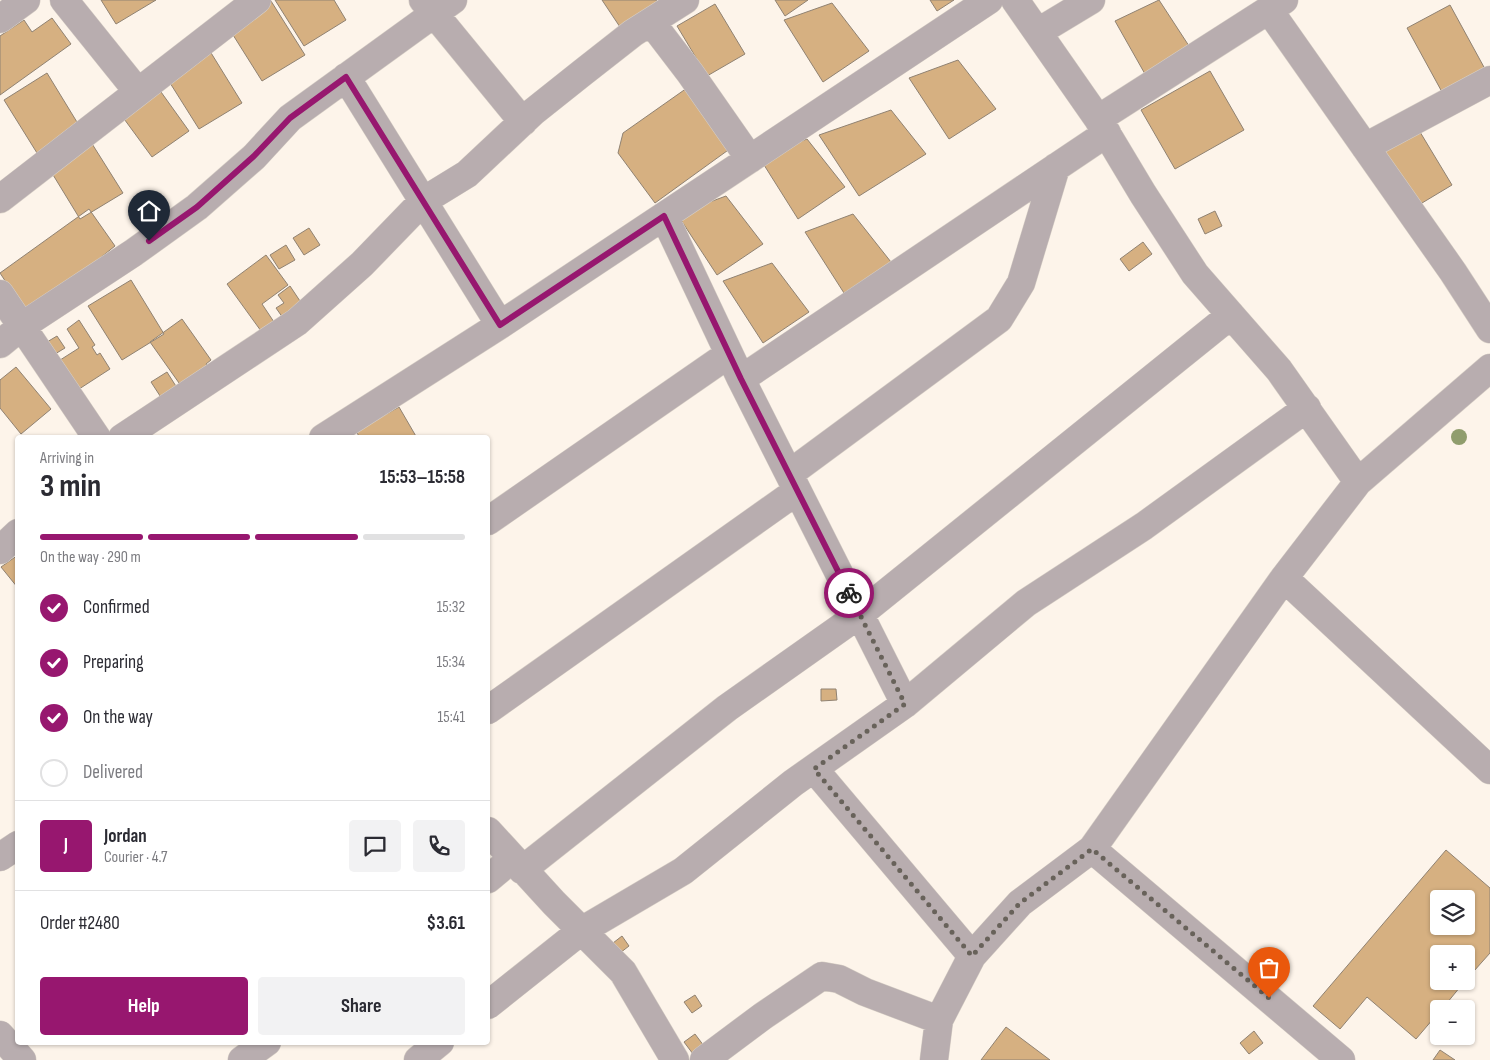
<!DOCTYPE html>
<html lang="en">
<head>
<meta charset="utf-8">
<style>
	:root { --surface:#fff; --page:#f2f2f3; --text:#2b2b33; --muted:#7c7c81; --line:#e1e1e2; --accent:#97176f }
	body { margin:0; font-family:"Sofia Sans Condensed",sans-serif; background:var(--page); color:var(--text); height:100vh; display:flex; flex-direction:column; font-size:19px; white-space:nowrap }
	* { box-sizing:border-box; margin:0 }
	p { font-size:16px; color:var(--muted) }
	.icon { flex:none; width:28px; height:28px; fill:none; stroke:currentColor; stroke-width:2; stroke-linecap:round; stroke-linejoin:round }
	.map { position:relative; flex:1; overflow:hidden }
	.side { position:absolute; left:15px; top:435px; width:475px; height:610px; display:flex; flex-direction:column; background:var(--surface); border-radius:5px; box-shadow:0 1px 4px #0004 }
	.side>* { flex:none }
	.buttons { position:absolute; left:1430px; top:890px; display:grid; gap:10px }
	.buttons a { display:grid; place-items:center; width:45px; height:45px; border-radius:5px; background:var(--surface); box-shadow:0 1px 4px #0004; font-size:25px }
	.pin { position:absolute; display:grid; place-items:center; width:42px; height:42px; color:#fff; margin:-51px -21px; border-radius:50% 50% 50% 0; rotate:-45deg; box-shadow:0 0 5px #0007 }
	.pin .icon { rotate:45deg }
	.courier { position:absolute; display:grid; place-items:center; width:50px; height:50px; margin:-25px; border:4px solid #97176f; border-radius:50%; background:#fff; color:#222; box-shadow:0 1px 6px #0007 }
	.overview em { font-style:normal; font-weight:700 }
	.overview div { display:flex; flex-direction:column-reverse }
	.overview { display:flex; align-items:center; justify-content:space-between; height:85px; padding:0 25px }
	h1 { font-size:32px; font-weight:700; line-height:38px }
	.bar { display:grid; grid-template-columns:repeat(4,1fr); gap:8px 5px; align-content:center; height:60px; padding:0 25px }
	.bar i { height:6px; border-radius:4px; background:var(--line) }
	.bar .active { background:var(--accent) }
	.bar p { grid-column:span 4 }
	.line { display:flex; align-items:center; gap:12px; padding:0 25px; border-top:1px solid var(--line) }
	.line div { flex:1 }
	.round { display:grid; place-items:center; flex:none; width:52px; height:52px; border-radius:5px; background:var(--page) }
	ol { padding:0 25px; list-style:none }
	li { display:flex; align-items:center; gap:15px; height:55px }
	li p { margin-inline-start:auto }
	li .icon { padding:5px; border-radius:50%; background:var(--accent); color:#fff; stroke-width:4 }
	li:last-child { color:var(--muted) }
	li i { width:28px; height:28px; border:2px solid var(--line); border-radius:50% }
	.primary-button { display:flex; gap:10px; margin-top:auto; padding:10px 25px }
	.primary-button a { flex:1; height:58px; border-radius:5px; background:var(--accent); color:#fff; font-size:20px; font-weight:700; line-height:58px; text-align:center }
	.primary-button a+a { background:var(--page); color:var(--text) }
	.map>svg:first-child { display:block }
	.building { fill:#d6b081; stroke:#908272; fill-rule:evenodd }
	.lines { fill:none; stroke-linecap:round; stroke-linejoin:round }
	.minor-casing { stroke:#d8d0c7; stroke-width:29 }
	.minor { stroke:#b8adaf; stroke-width:28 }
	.tree { fill:#909d6d }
	.done { stroke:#68625a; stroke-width:5; stroke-dasharray:0 9 }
	.route { stroke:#97176f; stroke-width:6 }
</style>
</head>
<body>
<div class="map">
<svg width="1490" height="1060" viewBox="0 0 1490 1060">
	<rect width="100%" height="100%" fill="#fdf4ea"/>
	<path class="building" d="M101,0H156L116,24Z
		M275,0H334L346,20L304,46Z
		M602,0H656L661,8L624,33Z
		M775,0H808L785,16Z
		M930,0H954L937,11Z
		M1159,0L1191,49L1145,74L1115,21Z
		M271,1L305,55L262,81L228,27Z
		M832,3L869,51L823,82L784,20Z
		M715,4L745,54L707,76L677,26Z
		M1450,5L1485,69L1442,92L1407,28Z
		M52,18L71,44L0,95V36L24,20L32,32Z
		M208,48L242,103L199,129L165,75Z
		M958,60L996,109L949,139L909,78Z
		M1210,71L1244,130L1175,169L1141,110Z
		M47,73L80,127L37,153L4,100Z
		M156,85L189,131L152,157L119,112Z
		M687,88L731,148L655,203L618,153L623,133Z
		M891,110L926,154L859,196L819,135Z
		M1417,127L1452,185L1412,209L1376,151Z
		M89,139L123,193L80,219L47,165Z
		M807,139L845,187L798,219L759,157Z
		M726,196L763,244L717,275L677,214Z
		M89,209L115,246L28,316L0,273Z
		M1215,211L1222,226L1205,234L1198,219Z
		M853,214L891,262L844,293L805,232Z
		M309,228L320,245L304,255L293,238Z
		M1143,242L1152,254L1129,271L1120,259Z
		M286,245L295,260L279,269L270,255Z
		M266,255L288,285L262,304L274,322L261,331L227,284Z
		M772,263L809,312L763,343L723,281Z
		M131,280L164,334L122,360L88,306Z
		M290,286L302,304L283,318L276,308L284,303L278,295Z
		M182,319L211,360L206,364L211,371L184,390L150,342Z
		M79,320L95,345L92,347L97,355L100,353L110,369L76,391L57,362L79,348L67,329Z
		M57,336L65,348L55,354L47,342Z
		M16,367L51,409L21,434L0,408V380Z
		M167,372L179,391L164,402L151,382Z
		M399,407L417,438H360L356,431Z
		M18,555V588L1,567Z
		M821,689H836L837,700L821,701Z
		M1446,850L1490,888V953L1466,980V954H1439V981H1465L1442,1009H1439V1012L1416,1039L1367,997L1340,1029L1313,1006ZM1439,899H1466V926H1439Z
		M622,936L629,946L620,953L613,943Z
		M695,995L702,1006L692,1013L684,1002Z
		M1006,1027L1050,1060H981Z
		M1254,1031L1263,1043L1249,1054L1240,1043Z
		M695,1034L704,1046L693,1054L684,1042Z
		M1440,1050L1455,1060H1433Z"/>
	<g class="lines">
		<defs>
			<path id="minor" d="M64,0L138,92
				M423,0L523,122
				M1015,0L1098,119L1143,194L1195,274L1279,370L1358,482L1490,368
				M1269,10L1453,272L1490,329
				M0,19L26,0
				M651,22L690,73L750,159
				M1038,32L1091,0
				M346,77L500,325
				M1098,119L1284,0
				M1365,147L1490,80
				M0,199L257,0
				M664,216L741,379L905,704
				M0,294L97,438
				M0,344L22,326L133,253L197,207L254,157L290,118L453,0
				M741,379L1107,133
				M122,438L297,322L362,264L423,201L467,174L533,112L582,73L633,33L685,0
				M323,438L500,325L989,0
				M789,474L999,319L1021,283L1056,167
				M488,521L729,354
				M0,550L18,533
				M1284,578L1490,770
				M488,710L797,491
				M814,769L972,956
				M488,831L554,903L623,972L675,1060
				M1092,849L1341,1060
				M0,857L18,845
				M522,870L727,708L860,614L1231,315
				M488,879L512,859
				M488,1005L581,931L683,871L793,783L905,704L1026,603L1144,526L1307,408
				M0,1035L22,1060
				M242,1060L267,1042
				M418,1060L440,1042
				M704,1060L763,1016L822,976L839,979L865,992L939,1020
				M934,1060L939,1020L972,956L1020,903L1092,849L1284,578L1358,482"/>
		</defs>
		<use href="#minor" class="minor-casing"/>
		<use href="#minor" class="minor"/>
	</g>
	<circle class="tree" cx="1459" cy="437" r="8"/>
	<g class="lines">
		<path class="done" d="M849,593L905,704L814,769L972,956L1020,903L1092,849L1269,998"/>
		<path class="route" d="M149,241L197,207L254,156L290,118L346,77L500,325L664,216L741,379L849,593"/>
	</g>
</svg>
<div class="buttons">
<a><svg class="icon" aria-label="layers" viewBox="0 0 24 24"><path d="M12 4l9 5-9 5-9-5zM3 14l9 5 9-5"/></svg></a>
<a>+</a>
<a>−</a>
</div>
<div class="pin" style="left:1269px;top:998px;background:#ea580c"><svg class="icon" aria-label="bag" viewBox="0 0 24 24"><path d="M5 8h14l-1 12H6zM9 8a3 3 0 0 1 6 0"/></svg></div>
<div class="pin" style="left:149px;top:241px;background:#1f2937"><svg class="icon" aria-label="home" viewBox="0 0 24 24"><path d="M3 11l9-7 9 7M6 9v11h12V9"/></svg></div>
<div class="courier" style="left:849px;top:593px"><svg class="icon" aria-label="bike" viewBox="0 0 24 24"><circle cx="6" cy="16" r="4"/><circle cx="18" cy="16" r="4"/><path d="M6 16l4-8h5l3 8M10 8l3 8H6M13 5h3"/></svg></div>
<section class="side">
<div class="overview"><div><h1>3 min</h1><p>Arriving in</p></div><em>15:53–15:58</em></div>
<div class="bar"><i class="active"></i><i class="active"></i><i class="active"></i><i></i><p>On the way · 290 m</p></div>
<ol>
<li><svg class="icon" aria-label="check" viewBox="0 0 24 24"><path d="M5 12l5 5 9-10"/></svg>Confirmed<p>15:32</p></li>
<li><svg class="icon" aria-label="check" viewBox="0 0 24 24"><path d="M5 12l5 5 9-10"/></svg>Preparing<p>15:34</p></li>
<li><svg class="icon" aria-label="check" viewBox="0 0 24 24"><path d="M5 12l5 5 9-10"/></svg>On the way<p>15:41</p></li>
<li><i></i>Delivered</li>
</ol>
<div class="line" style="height:90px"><b class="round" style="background:var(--accent);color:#fff">J</b><div><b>Jordan</b><p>Courier · 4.7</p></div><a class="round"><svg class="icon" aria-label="chat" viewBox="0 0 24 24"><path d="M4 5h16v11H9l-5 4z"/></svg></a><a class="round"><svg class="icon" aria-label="phone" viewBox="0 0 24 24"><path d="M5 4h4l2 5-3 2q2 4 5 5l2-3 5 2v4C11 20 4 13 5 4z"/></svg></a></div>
<div class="line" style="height:65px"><div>Order #2480</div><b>$3.61</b></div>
<div class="primary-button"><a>Help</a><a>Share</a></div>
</section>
</div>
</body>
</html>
